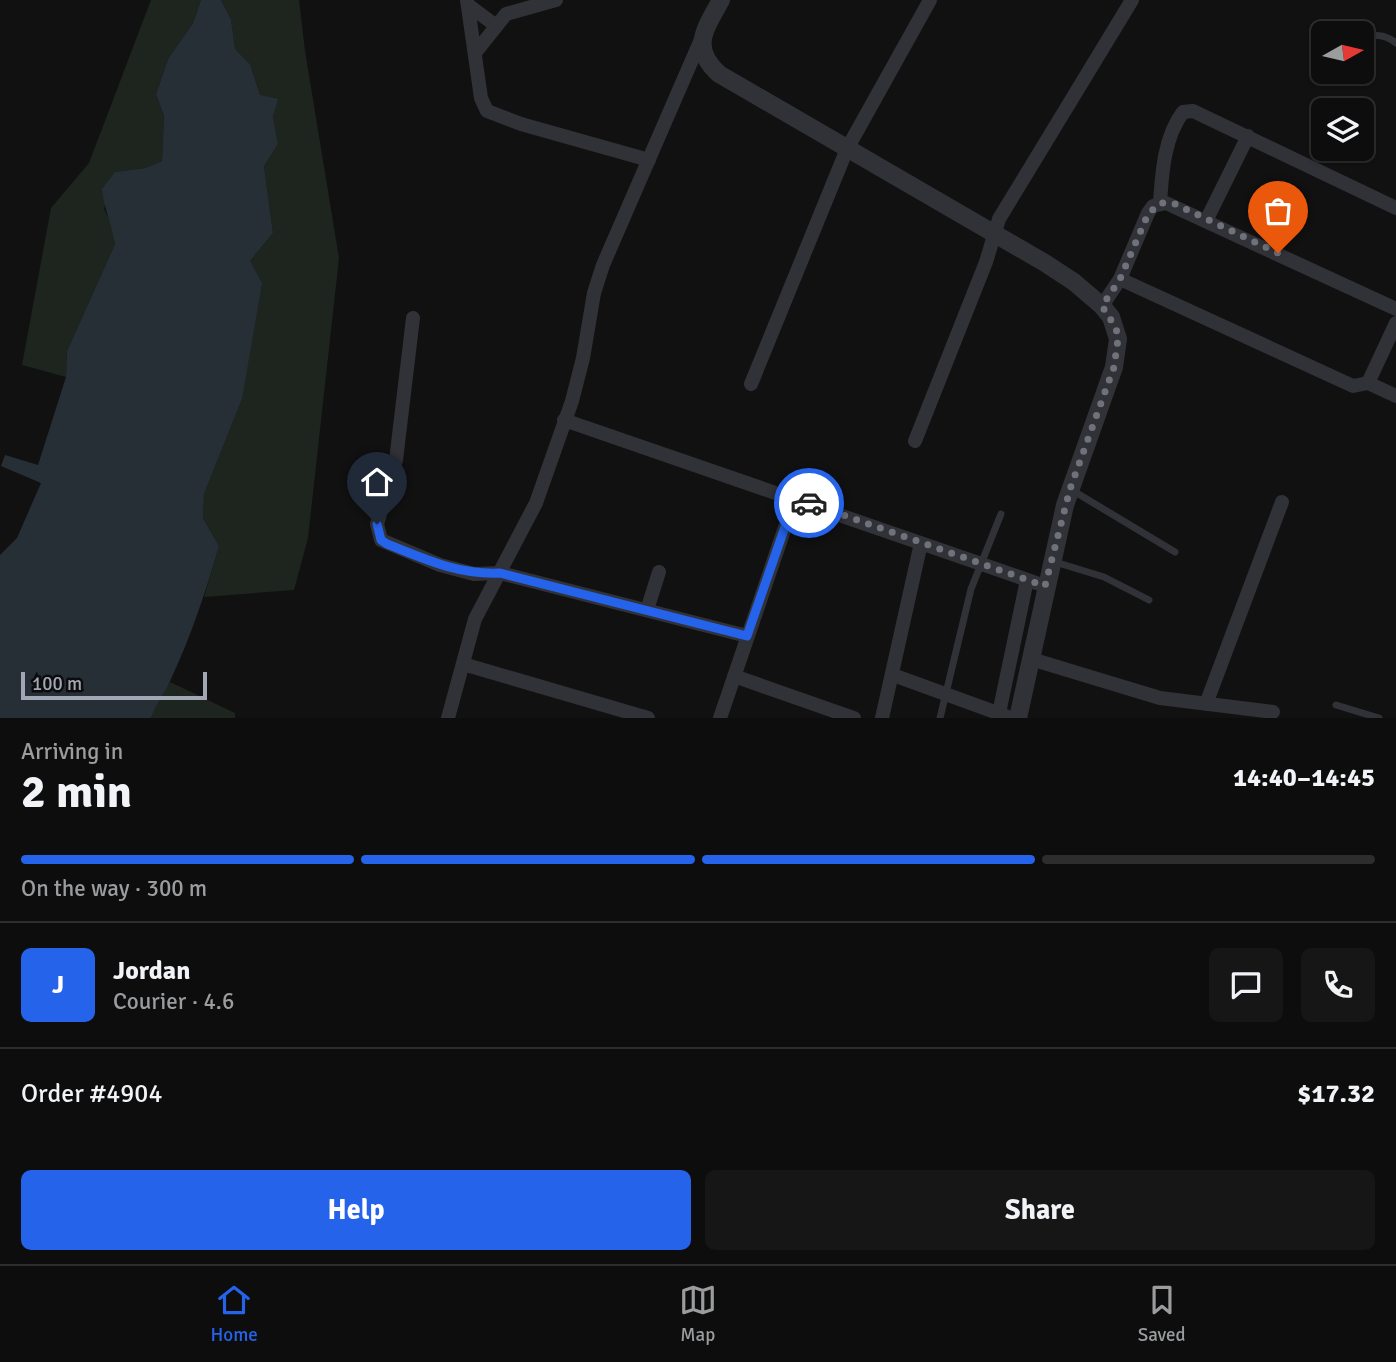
<!DOCTYPE html>
<html lang="en">
<head>
<meta charset="utf-8">
<style>
	:root { --surface:#0d0d0e; --page:#161617; --text:#f1f3f6; --muted:#9a9c9e; --line:#2d2d2e; --accent:#2563eb }
	body { margin:0; font-family:Signika,sans-serif; background:var(--page); color:var(--text); height:100vh; display:flex; flex-direction:column; font-size:26px; white-space:nowrap }
	* { box-sizing:border-box; margin:0 }
	p { font-size:23px; color:var(--muted) }
	.icon { flex:none; width:38px; height:38px; fill:none; stroke:currentColor; stroke-width:2; stroke-linecap:round; stroke-linejoin:round }
	.map { position:relative; height:718px; overflow:hidden }
	.details { display:flex; flex-direction:column; background:var(--surface); flex:1 }
	.details>* { flex:none }
	.needle { width:46px; rotate:82deg }
	.tools { position:absolute; left:1311px; top:21px; display:grid; gap:14px }
	.tools a { display:grid; place-items:center; width:63px; height:63px; border-radius:10px; background:var(--surface); box-shadow:0 2px 5px #0004,0 0 0 2px var(--line); font-size:35px }
	.scale { position:absolute; left:21px; bottom:18px; width:186px; box-sizing:border-box; padding-left:7px; border:4px solid #a1a7b4; border-top:0; font-size:19px; line-height:24px; white-space:nowrap; color:#a1a7b4; -webkit-text-stroke:5px #0c0c0d; paint-order:stroke }
	.pin { position:absolute; display:grid; place-items:center; width:60px; height:60px; color:#fff; margin:-72px -30px; border-radius:50% 50% 50% 0; rotate:-45deg; box-shadow:0 0 7px #0007 }
	.pin .icon { rotate:45deg }
	.courier { position:absolute; display:grid; place-items:center; width:70px; height:70px; margin:-35px; border:5px solid #2563eb; border-radius:50%; background:#fff; color:#222; box-shadow:0 2px 9px #0007 }
	.head em { font-style:normal; font-weight:700 }
	.head div { display:flex; flex-direction:column-reverse }
	.head { display:flex; align-items:center; justify-content:space-between; height:119px; padding:0 21px }
	h1 { font-size:46px; font-weight:700; line-height:52px }
	.bar { display:grid; grid-template-columns:repeat(4,1fr); gap:10px 7px; align-content:center; height:84px; padding:0 21px }
	.bar i { height:9px; border-radius:5px; background:var(--line) }
	.bar .on { background:var(--accent) }
	.bar p { grid-column:span 4 }
	.line { display:flex; align-items:center; gap:18px; padding:0 21px; border-top:2px solid var(--line) }
	.line div { flex:1 }
	.round { display:grid; place-items:center; flex:none; width:74px; height:74px; border-radius:10px; background:var(--page) }
	.cta { display:flex; gap:14px; margin-top:auto; padding:14px 21px }
	.cta a { flex:1; height:80px; border-radius:10px; background:var(--accent); color:#fff; font-size:28px; font-weight:700; line-height:80px; text-align:center }
	.cta a+a { background:var(--page); color:var(--text) }
	.menu { display:flex; justify-content:space-around; align-items:center; height:98px; border-top:2px solid var(--line); background:var(--surface); font-size:19px; color:var(--muted) }
	.menu a { display:grid; justify-items:center; gap:4px }
	.menu .on { color:var(--accent) }
	.map>svg:first-child { display:block }
	.green { fill:#1d251e }
	.water { fill:#272f36 }
	.lines { fill:none; stroke-linecap:round; stroke-linejoin:round }
	.service { stroke:#313237; stroke-width:7 }
	.minor { stroke:#313237; stroke-width:14 }
	.tertiary { stroke:#313237; stroke-width:18 }
	.done { stroke:#6f727b; stroke-width:7; stroke-dasharray:0 12.6 }
	.route { stroke:#2563eb; stroke-width:9 }
</style>
</head>
<body>
<div class="map">
<svg width="1396" height="718" viewBox="0 0 1396 718">
	<rect width="100%" height="100%" fill="#111112"/>
	<path class="green" d="M151,0H201L193,23L168,59L156,94L164,116L162,161L145,168L115,172L104,209L113,227L115,244L67,351L66,377L22,365L51,208L89,163Z
		M221,0H299L305,51L339,258L308,538L294,590L204,597L219,546L203,518L204,494L242,399L250,261L273,233L264,166L278,144L273,116L260,95L250,64L235,49L231,19Z
		M170,682L235,713V718H151L156,702Z"/>
	<path class="water" d="M201,0H221L231,19L235,49L250,64L260,95L278,99L273,116L278,144L264,166L273,233L250,261L262,283L242,399L204,494L203,518L219,546C206,591 191,636 171,679C165,693 156,703 151,718H0V555L17,538L41,483L1,466L5,455L38,465L66,377L67,351L115,244C112,224 104,209 102,189L115,172L145,168L162,161L164,116L156,94L168,59L193,23Z"/>
	<g class="lines">
		<path class="service" d="M1362,41C1373,33 1385,34 1396,43
			M1070,489L1175,552
			M1055,562L1104,577L1149,600
			M1336,705L1379,718
			M940,718L971,589L1001,514"/>
		<path class="minor" d="M467,0L481,98L487,111L521,124L649,160
			M468,5L495,25
			M475,53L506,14L556,0
			M1160,203C1162,173 1164,137 1183,112L1193,111L1396,208
			M1207,219L1248,136
			M1120,279L1353,386L1368,383L1396,396
			M1102,306L1120,279L1148,213L1153,206L1166,203L1396,309
			M413,318L396,460L377,524L381,540L440,565L474,574L500,573L747,636
			M1368,383L1396,323
			M751,384L847,149L930,0
			M564,420L1045,586
			M915,441L986,262L999,219L1132,0
			M647,610L659,572
			M1031,659L1160,698L1273,712
			M463,664L648,718
			M893,675L1006,716
			M734,676L854,718
			M1206,704L1282,502
			M448,718L475,619L536,503L572,401L583,358L594,293L603,265L702,37
			M720,718L795,498
			M882,718L921,543
			M998,718L1027,580"/>
		<path class="tertiary" d="M721,0C705,29 690,48 719,74L1045,263L1074,282L1102,306L1111,317L1118,339L1114,367L1065,505L1018,718"/>
	</g>
	<g class="lines">
		<path class="done" d="M809,503L1045,586L1070,489L1114,367L1118,339L1116,328L1102,306L1120,279L1148,214L1160,203H1173L1278,253"/>
		<path class="route" d="M377,524L381,540L387,544C425,559 458,575 500,573L747,636L795,498L809,503"/>
	</g>
</svg>
<div class="tools">
<a><svg class="needle" viewBox="-14 -14 28 28"><path d="M0-13l5 13h-10z" fill="#e53935"/><path d="M0 13l5-13h-10z" fill="#9a9c9e"/></svg></a>
<a><svg class="icon" aria-label="layers" viewBox="0 0 24 24"><path d="M12 4l9 5-9 5-9-5zM3 14l9 5 9-5"/></svg></a>
</div>
<div class="scale">100 m</div>
<div class="pin" style="left:1278px;top:253px;background:#ea580c"><svg class="icon" aria-label="bag" viewBox="0 0 24 24"><path d="M5 8h14l-1 12H6zM9 8a3 3 0 0 1 6 0"/></svg></div>
<div class="pin" style="left:377px;top:524px;background:#1f2937"><svg class="icon" aria-label="home" viewBox="0 0 24 24"><path d="M3 11l9-7 9 7M6 9v11h12V9"/></svg></div>
<div class="courier" style="left:809px;top:503px"><svg class="icon" aria-label="car" viewBox="0 0 24 24"><path d="M5 17H2v-5l4-1 3-4h7l3 4 3 1v5h-3M9 17h6M6 11h13"/><circle cx="7" cy="17" r="2"/><circle cx="17" cy="17" r="2"/></svg></div>
</div>
<section class="details">
<div class="head"><div><h1>2 min</h1><p>Arriving in</p></div><em>14:40–14:45</em></div>
<div class="bar"><i class="on"></i><i class="on"></i><i class="on"></i><i></i><p>On the way · 300 m</p></div>
<div class="line" style="height:126px"><b class="round" style="background:var(--accent);color:#fff">J</b><div><b>Jordan</b><p>Courier · 4.6</p></div><a class="round"><svg class="icon" aria-label="chat" viewBox="0 0 24 24"><path d="M4 5h16v11H9l-5 4z"/></svg></a><a class="round"><svg class="icon" aria-label="phone" viewBox="0 0 24 24"><path d="M5 4h4l2 5-3 2q2 4 5 5l2-3 5 2v4C11 20 4 13 5 4z"/></svg></a></div>
<div class="line" style="height:91px"><div>Order #4904</div><b>$17.32</b></div>
<div class="cta"><a>Help</a><a>Share</a></div>
</section>
<nav class="menu">
<a class="on"><svg class="icon" aria-label="home" viewBox="0 0 24 24"><path d="M3 11l9-7 9 7M6 9v11h12V9"/></svg>Home</a>
<a><svg class="icon" aria-label="map" viewBox="0 0 24 24"><path d="M3 6l6-2 6 2 6-2v14l-6 2-6-2-6 2zM9 4v14M15 6v14"/></svg>Map</a>
<a><svg class="icon" aria-label="saved" viewBox="0 0 24 24"><path d="M7 4h10v16l-5-4-5 4z"/></svg>Saved</a>
</nav>
</body>
</html>
